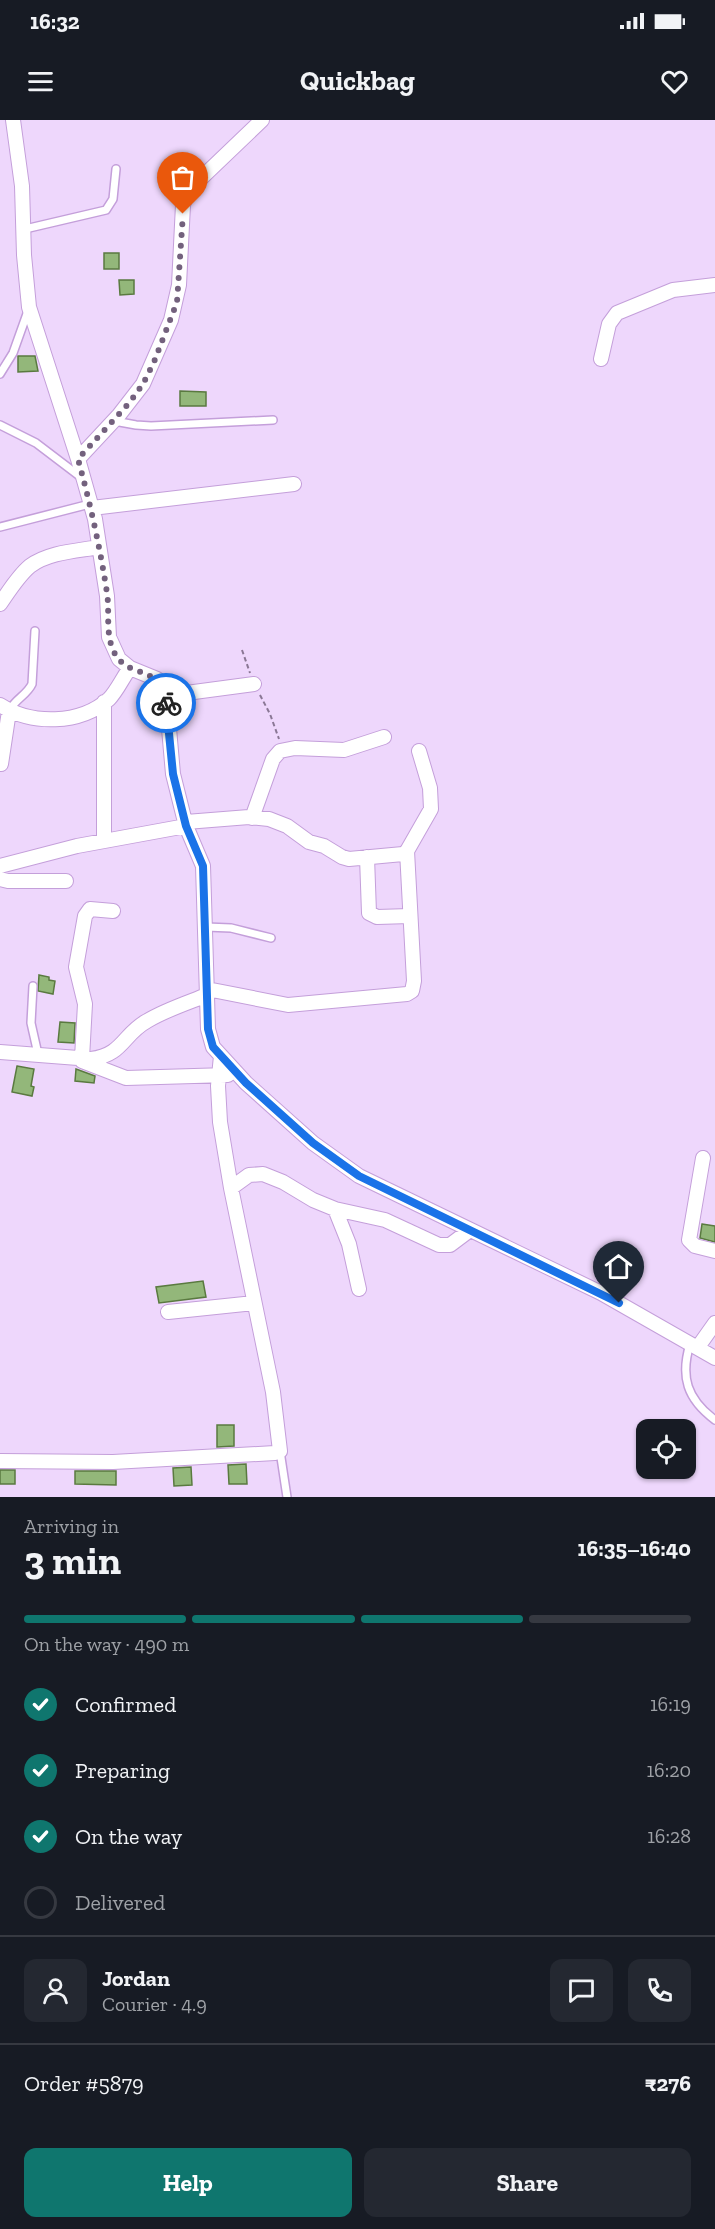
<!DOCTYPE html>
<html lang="en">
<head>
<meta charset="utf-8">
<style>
	:root { --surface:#171b24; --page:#242831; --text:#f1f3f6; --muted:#9ea1a6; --line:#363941; --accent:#0f766e }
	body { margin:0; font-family:"Zilla Slab",serif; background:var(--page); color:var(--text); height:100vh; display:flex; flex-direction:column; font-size:22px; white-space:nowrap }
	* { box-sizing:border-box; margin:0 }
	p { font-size:20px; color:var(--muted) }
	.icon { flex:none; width:33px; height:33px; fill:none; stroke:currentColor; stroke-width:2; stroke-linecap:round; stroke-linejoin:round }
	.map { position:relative; height:1377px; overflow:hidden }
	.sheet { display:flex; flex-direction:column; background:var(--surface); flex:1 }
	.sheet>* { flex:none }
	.buttons { position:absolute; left:636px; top:1299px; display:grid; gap:12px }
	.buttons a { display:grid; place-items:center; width:60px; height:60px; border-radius:12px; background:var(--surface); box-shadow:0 2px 4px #0004; font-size:30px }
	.pin { position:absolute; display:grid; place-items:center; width:51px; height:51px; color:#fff; margin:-62px -26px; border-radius:50% 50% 50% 0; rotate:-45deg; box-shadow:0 0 6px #0007 }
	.pin .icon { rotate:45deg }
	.courier { position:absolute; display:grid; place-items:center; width:60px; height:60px; margin:-30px; border:4px solid #1a73e8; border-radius:50%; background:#fff; color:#222; box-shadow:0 2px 8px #0007 }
	.overview em { font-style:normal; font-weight:700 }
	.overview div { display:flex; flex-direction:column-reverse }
	.overview { display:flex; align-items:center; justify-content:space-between; height:102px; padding:0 24px }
	h1 { font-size:39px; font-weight:700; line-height:45px }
	.bar { display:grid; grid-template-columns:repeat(4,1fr); gap:9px 6px; align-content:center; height:72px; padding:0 24px }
	.bar i { height:8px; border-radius:4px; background:var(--line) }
	.bar .active { background:var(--accent) }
	.bar p { grid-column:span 4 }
	.line { display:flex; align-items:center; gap:15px; padding:0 24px; border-top:2px solid var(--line) }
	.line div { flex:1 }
	.round { display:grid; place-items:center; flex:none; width:63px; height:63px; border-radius:12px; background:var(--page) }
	ol { padding:0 24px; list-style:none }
	li { display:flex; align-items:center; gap:18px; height:66px }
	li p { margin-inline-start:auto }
	li .icon { padding:6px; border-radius:50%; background:var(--accent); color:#fff; stroke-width:4 }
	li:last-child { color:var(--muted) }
	li i { width:33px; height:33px; border:3px solid var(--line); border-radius:50% }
	.primary-button { display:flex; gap:12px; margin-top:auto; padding:12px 24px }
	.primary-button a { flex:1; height:69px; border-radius:12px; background:var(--accent); color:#fff; font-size:24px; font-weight:700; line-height:69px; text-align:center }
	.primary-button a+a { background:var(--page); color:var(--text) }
	.status { display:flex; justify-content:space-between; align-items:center; height:42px; padding:0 30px; background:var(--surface); direction:ltr }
	.status svg { height:16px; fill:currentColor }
	header { display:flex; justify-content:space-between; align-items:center; height:78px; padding:0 24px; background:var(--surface); font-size:27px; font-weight:700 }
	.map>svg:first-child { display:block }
	.building { fill:#93b77a; stroke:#5a7a40; stroke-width:1.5 }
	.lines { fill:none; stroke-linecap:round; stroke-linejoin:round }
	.service-casing { stroke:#c49fda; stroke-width:10 }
	.minor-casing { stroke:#c49fda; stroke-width:16 }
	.path { stroke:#8a7795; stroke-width:2; stroke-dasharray:4.5 3; stroke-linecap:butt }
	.service { stroke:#fff; stroke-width:7 }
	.minor { stroke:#fff; stroke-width:14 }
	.done { stroke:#73617d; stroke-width:6; stroke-dasharray:0 10.8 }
	.route { stroke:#1a73e8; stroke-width:8 }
</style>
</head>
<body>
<div class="status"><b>16:32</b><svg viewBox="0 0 49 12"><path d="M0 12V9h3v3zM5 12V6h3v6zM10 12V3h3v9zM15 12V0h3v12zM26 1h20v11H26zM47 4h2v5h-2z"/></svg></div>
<header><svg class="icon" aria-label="menu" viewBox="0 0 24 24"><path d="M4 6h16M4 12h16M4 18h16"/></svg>Quickbag<svg class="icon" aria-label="heart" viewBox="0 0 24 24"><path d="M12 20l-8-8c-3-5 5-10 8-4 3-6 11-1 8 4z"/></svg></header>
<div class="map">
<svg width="715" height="1377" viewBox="0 0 715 1377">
	<rect width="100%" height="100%" fill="#eed7fc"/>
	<path class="building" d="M104,133H119V149H104Z
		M119,160H134V174L120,175Z
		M18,236H35L38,251L18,252Z
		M180,271L206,272V286H180Z
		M39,855L49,857V860L55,861L53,874L38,871Z
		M60,902L75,903L74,923L58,922Z
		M17,946L34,949L31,966L34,967L32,976L12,972Z
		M76,949L95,956L94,963L75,961Z
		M702,1104L715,1106V1122L700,1118Z
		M203,1161L206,1177L159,1183L156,1167Z
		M217,1305H234V1326L217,1327Z
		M246,1344L247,1364H229L228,1345Z
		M191,1347L192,1365L174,1366L173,1348Z
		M0,1350H15V1364H0Z
		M75,1351H116V1365L75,1364Z"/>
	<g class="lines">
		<defs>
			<path id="service" d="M25,109L106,90L113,79L116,49
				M0,254L13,233L28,191
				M114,301L136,305L151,306L273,300
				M0,305L36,323L82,358
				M0,407L90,384
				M9,591C15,579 27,575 32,564L35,511
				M206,807L231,808L271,818
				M33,866L31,903L38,934
				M690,1224C680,1257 687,1279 715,1300
				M280,1331L287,1377"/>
			<path id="minor" d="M13,0L22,66L24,135L29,187L78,339L95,399L107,476L109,517L119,539L130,548L157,559L164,570L168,597L173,654L186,706L203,746L208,909L213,927L246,963L313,1023L359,1056L601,1173L715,1238
				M601,239L609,204L617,193L673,170L715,165
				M78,339L119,295L143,264L171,200L179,165L183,85L186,76L193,66L262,0
				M92,388L294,364
				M0,484C9,471 18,456 30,446C49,432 77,431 99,427
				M164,576L254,564
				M104,582V721
				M0,585C31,605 80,605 109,579C117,571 123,557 130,548
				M1,644L9,591
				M252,698L273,639L280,631L295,628L344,630L384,617
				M186,702L249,697L269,699L287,706L309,722L324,726L342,737L349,739L403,734L407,731L431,689L430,668L419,631
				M367,737L369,793L377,797L410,796
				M0,746L77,726L186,706
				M0,759L8,761H66
				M207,869L288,885L407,874L412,871L414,861L407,731
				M0,932L91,939C123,935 123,914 147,901C165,890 187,883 207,875
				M82,938L85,884L76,847L85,796L90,789L113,791
				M82,941L126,958L228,955
				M703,1038L689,1120L695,1126L715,1131
				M231,1068L249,1055L263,1054L283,1062L313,1080L335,1089L385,1100L439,1125H450L470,1110
				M335,1089L349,1124L359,1169
				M168,1192L254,1183
				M698,1227L715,1203
				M0,1341L113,1342L275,1333L280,1331L273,1272L231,1068L220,1002L218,966L221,936"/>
		</defs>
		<use href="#service" class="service-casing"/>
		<use href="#minor" class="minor-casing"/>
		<path class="path" d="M242,530L250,553
			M260,575L270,594L279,619"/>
		<use href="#service" class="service"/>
		<use href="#minor" class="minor"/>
	</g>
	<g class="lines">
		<path class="done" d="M166,583C158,541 129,561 114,532C105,514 110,492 107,473C100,427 90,383 78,339L130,282L143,264L154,242L177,182L183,94"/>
		<path class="route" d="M166,583L173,654L186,706L203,746L208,909L213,927L246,963L313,1023L359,1056L619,1183"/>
	</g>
</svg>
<div class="buttons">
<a><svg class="icon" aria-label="locate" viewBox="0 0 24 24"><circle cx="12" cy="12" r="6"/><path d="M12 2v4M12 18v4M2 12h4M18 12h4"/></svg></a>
</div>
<div class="pin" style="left:183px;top:94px;background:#ea580c"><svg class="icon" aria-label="bag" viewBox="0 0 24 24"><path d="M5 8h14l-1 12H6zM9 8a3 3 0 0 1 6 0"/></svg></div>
<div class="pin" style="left:619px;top:1183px;background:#1f2937"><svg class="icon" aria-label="home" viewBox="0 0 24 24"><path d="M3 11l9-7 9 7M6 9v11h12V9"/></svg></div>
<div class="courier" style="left:166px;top:583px"><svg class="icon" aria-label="bike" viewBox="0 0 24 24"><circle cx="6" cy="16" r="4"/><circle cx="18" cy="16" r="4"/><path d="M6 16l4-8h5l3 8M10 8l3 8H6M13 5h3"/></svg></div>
</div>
<section class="sheet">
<div class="overview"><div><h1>3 min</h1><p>Arriving in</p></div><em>16:35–16:40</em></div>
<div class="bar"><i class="active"></i><i class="active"></i><i class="active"></i><i></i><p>On the way · 490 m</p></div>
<ol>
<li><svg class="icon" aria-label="check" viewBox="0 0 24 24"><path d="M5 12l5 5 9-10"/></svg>Confirmed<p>16:19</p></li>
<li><svg class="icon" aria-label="check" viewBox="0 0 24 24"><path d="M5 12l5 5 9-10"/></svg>Preparing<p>16:20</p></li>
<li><svg class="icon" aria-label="check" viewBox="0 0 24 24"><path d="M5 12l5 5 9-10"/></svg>On the way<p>16:28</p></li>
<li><i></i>Delivered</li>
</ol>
<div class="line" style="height:108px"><a class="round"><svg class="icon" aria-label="person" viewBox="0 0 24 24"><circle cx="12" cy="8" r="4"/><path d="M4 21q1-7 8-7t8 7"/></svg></a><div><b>Jordan</b><p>Courier · 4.9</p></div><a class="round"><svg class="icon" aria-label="chat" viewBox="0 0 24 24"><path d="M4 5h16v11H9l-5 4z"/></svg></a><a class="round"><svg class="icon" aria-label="phone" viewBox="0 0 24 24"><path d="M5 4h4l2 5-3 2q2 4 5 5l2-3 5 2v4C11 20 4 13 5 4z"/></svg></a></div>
<div class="line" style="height:78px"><div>Order #5879</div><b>₹276</b></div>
<div class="primary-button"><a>Help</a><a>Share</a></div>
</section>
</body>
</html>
